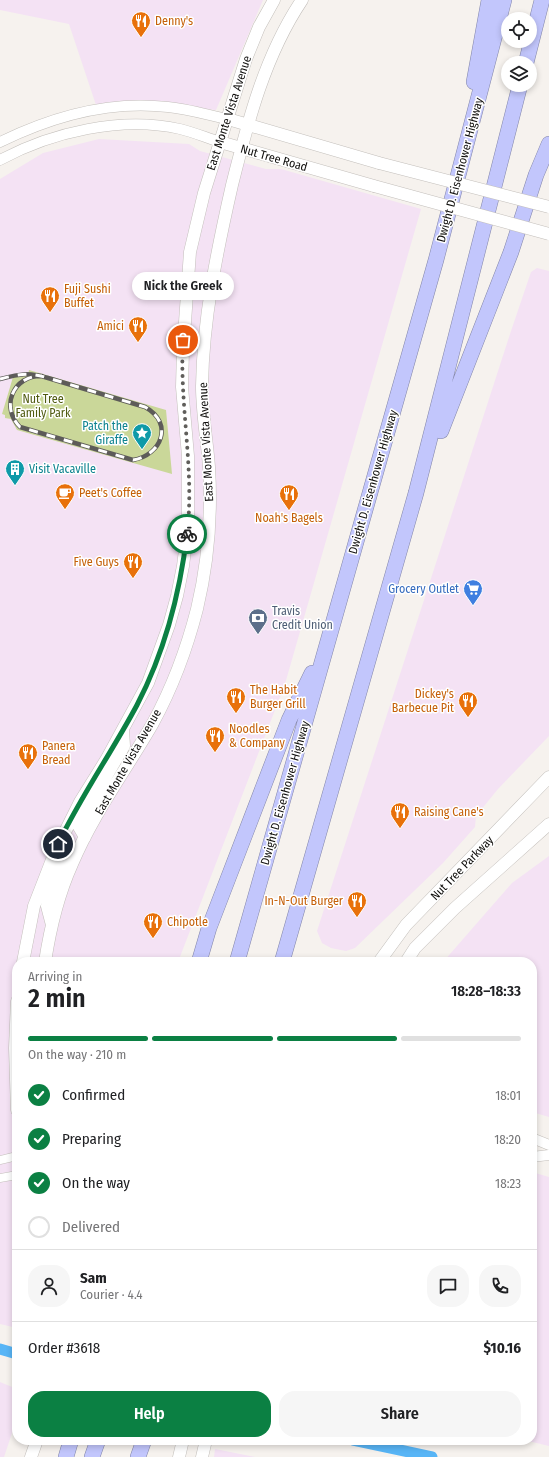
<!DOCTYPE html>
<html lang="en">
<head>
<meta charset="utf-8">
<style>
	:root { --surface:#fff; --page:#f6f6f6; --text:#202124; --muted:#757577; --line:#e0e0e0; --accent:#0b8043 }
	body { margin:0; font-family:"Fira Sans Condensed",sans-serif; background:var(--page); color:var(--text); height:100vh; display:flex; flex-direction:column; font-size:15px; white-space:nowrap }
	* { box-sizing:border-box; margin:0 }
	p { font-size:13px; color:var(--muted) }
	.icon { flex:none; width:22px; height:22px; fill:none; stroke:currentColor; stroke-width:2; stroke-linecap:round; stroke-linejoin:round }
	.map { position:relative; flex:1; overflow:hidden }
	.side { position:absolute; left:12px; top:957px; width:525px; height:488px; display:flex; flex-direction:column; background:var(--surface); border-radius:16px; box-shadow:0 2px 6px #0003 }
	.side>* { flex:none }
	.controls { position:absolute; left:501px; top:12px; display:grid; gap:8px }
	.controls a { display:grid; place-items:center; width:36px; height:36px; border-radius:50%; background:var(--surface); box-shadow:0 2px 6px #0003; font-size:20px }
	.pin { position:absolute; display:grid; place-items:center; width:34px; height:34px; color:#fff; margin:-17px; border:2px solid #fff; border-radius:50%; box-shadow:0 1px 4px #0007 }
	.courier { position:absolute; display:grid; place-items:center; width:40px; height:40px; margin:-20px; border:3px solid #0b8043; border-radius:50%; background:#fff; color:#222; box-shadow:0 1px 5px #0007 }
	.bubble { position:absolute; height:28px; border-radius:14px; background:var(--surface); box-shadow:0 2px 6px #0003; font-size:13px; font-weight:600; line-height:28px; text-align:center }
	.head em { font-style:normal; font-weight:600 }
	.head div { display:flex; flex-direction:column-reverse }
	.head { display:flex; align-items:center; justify-content:space-between; height:68px; padding:0 16px }
	h1 { font-size:26px; font-weight:600; line-height:30px }
	.bar { display:grid; grid-template-columns:repeat(4,1fr); gap:6px 4px; align-content:center; height:48px; padding:0 16px }
	.bar i { height:5px; border-radius:3px; background:var(--line) }
	.bar .active { background:var(--accent) }
	.bar p { grid-column:span 4 }
	.line { display:flex; align-items:center; gap:10px; padding:0 16px; border-top:1px solid var(--line) }
	.line div { flex:1 }
	.round { display:grid; place-items:center; flex:none; width:42px; height:42px; border-radius:16px; background:var(--page) }
	ol { padding:0 16px; list-style:none }
	li { display:flex; align-items:center; gap:12px; height:44px }
	li p { margin-inline-start:auto }
	li .icon { padding:4px; border-radius:50%; background:var(--accent); color:#fff; stroke-width:4 }
	li:last-child { color:var(--muted) }
	li i { width:22px; height:22px; border:2px solid var(--line); border-radius:50% }
	.cta { display:flex; gap:8px; margin-top:auto; padding:8px 16px }
	.cta a { flex:1; height:46px; border-radius:16px; background:var(--accent); color:#fff; font-size:16px; font-weight:600; line-height:46px; text-align:center }
	.cta a+a { background:var(--page); color:var(--text) }
	.map>svg:first-child { display:block }
	.commercial { fill:#f4e2f4 }
	.green { fill:#cad799 }
	.lines { fill:none; stroke-linecap:round; stroke-linejoin:round }
	.canal { stroke:#58b5f6; stroke-width:11 }
	.minor-casing { stroke:#c3bfbb; stroke-width:9 }
	.tertiary-casing { stroke:#c3bfbb; stroke-width:11 }
	.secondary-casing { stroke:#c3bfbb; stroke-width:13 }
	.motorway-casing { stroke:#8386a8; stroke-width:16 }
	.minor { stroke:#fff; stroke-width:8 }
	.tertiary { stroke:#fff; stroke-width:10 }
	.secondary { stroke:#fff; stroke-width:12 }
	.motorway { stroke:#c2c6fc; stroke-width:15 }
	.rail-casing { stroke:#5d5b59; stroke-width:4.5 }
	.rail { stroke:#fff; stroke-width:3; stroke-dasharray:9; stroke-linecap:butt }
	.secondary-bridge-casing { stroke:#c3bfbb; stroke-width:13; stroke-linecap:butt }
	.secondary-bridge { stroke:#fff; stroke-width:12 }
	.done { stroke:#605e5b; stroke-width:4; stroke-dasharray:0 7.2 }
	.route { stroke:#0b8043; stroke-width:5 }
	.labels { text-anchor:middle; dominant-baseline:central; stroke-width:3; stroke-linejoin:round; paint-order:stroke }
	.food-label { font-size:12px; fill:#c56008; stroke:#fff; text-anchor:start }
	.street-label { font-size:12px; fill:#0f0e0c; stroke:#fff }
	.park-label { font-size:12px; fill:#505b11; stroke:#fff }
	.culture-label { font-size:12px; fill:#0d838f; stroke:#fff; text-anchor:end }
	.shop-label { font-size:12px; fill:#366cbe; stroke:#fff; text-anchor:end }
	.service-label { font-size:12px; fill:#4e5e75; stroke:#fff; text-anchor:start }
</style>
</head>
<body>
<div class="map">
<svg width="549" height="1457" viewBox="0 0 549 1457">
	<rect width="100%" height="100%" fill="#f6f2ee"/>
	<path class="commercial" d="M0,0H263L216,110L144,104L98,111L69,24L0,10Z
		M99,139L189,144L200,151L266,169H281L421,209L285,684L178,962H17V1142L12,1144L17,1165V1328L0,1324V179L43,153Z
		M537,268L549,271V736L498,789L476,816L475,827L443,863L355,948L346,951L331,948L322,943L317,931L510,334L531,272Z
		M549,856V1117L532,1112V962H443L512,883Z
		M532,1172L549,1177V1446L524,1440H532Z
		M0,1382L17,1389V1418L4,1457H0Z
		M215,1449L255,1457H214Z"/>
	<path class="green" d="M29,370L166,410L172,474L17,430L11,419L5,418V415L2,414L13,377L28,375Z"/>
	<g class="lines">
		<path class="canal" d="M0,1349L17,1354
			M353,1440L432,1457"/>
		<defs>
			<path id="minor" d="M0,1160L17,1156
				M0,1178L17,1175"/>
			<path id="tertiary" d="M0,142C53,116 109,100 168,107C188,109 208,115 228,119
				M0,160C52,132 121,116 180,129C193,132 207,138 220,142
				M532,1138L549,1145
				M532,1157L549,1155"/>
			<path id="secondary" d="M228,119L379,163
				M220,142L374,186
				M85,837L79,827L81,819L124,746L123,731
				M52,925L47,906L67,848L66,841L62,837
				M23,962L34,906L55,852L80,802L106,760L148,683L169,625L177,596L183,566L188,526V456L182,387L183,350L190,252L204,193L246,59L259,27L274,0
				M45,962C50,929 58,895 72,864C93,814 126,770 153,723C172,688 187,648 197,609C208,563 212,515 209,467C207,440 202,413 202,386C203,318 217,251 232,185C248,121 265,55 302,0
				M379,962L406,925L549,777
				M406,962L415,948L455,908L549,824
				M17,1001L15,1048L17,1110
				M31,1457L37,1440
				M179,1457L183,1440
				M202,1457L206,1440"/>
			<path id="motorway" d="M526,63L542,0
				M474,82L489,0
				M441,431L511,252L536,175L549,144
				M199,962L209,928L289,720L312,673
				M237,962L436,260L504,0
				M282,962L416,493L520,85
				M66,1457L71,1440
				M92,1457L98,1440
				M138,1457L144,1440"/>
		</defs>
		<use href="#minor" class="minor-casing"/>
		<use href="#tertiary" class="tertiary-casing"/>
		<use href="#secondary" class="secondary-casing"/>
		<use href="#motorway" class="motorway-casing"/>
		<use href="#minor" class="minor"/>
		<use href="#tertiary" class="tertiary"/>
		<use href="#secondary" class="secondary"/>
		<use href="#motorway" class="motorway"/>
		<defs>
			<path id="rail" d="M0,379C20,374 28,372 48,378L145,407C174,423 162,455 133,460L20,427C0,407 13,375 42,376"/>
		</defs>
		<use href="#rail" class="rail-casing"/>
		<use href="#rail" class="rail"/>
		<defs>
			<path id="secondary-bridge" d="M379,163L549,207
				M374,186L549,234"/>
		</defs>
		<use href="#secondary-bridge" class="secondary-bridge-casing"/>
		<use href="#secondary-bridge" class="secondary-bridge"/>
	</g>
	<g class="lines">
		<path class="done" d="M183,340C179,405 195,470 187,534"/>
		<path class="route" d="M58,844C81,796 112,752 137,705C165,651 180,593 187,534"/>
	</g>
	<defs>
		<symbol id="restaurant-pin" viewBox="-11 -11 22 30"><path d="M0 17L-7.5 6A9.5 9.5 0 1 1 7.5 6Z" fill="#e8710a" stroke="#fff"/><path d="M-5-6h1v4h1v-4h1v4h1v-4h1v5L-1.5 .5V6h-2V.5L-5-1ZM5-6V6H3V1.5H1.5Q1.5-4 5-6Z" fill="#fff"/></symbol>
		<symbol id="sight-pin" viewBox="-11 -11 22 30"><path d="M0 17L-7.5 6A9.5 9.5 0 1 1 7.5 6Z" fill="#0f9aa8" stroke="#fff"/><path d="M0-6L1.8-2.2L6-1.7L2.9 1.2L3.7 5.4L0 3.3L-3.7 5.4L-2.9 1.2L-6-1.7L-1.8-2.2Z" fill="#fff"/></symbol>
		<symbol id="building-pin" viewBox="-11 -11 22 30"><path d="M0 17L-7.5 6A9.5 9.5 0 1 1 7.5 6Z" fill="#0f9aa8" stroke="#fff"/><path d="M-4-6H4V6H1V3H-1V6H-4ZM-2.5-4.3h1.7v1.8h-1.7ZM.8-4.3h1.7v1.8H.8ZM-2.5-1h1.7V.8h-1.7ZM.8-1h1.7V.8H.8Z" fill="#fff"/></symbol>
		<symbol id="cafe-pin" viewBox="-11 -11 22 30"><path d="M0 17L-7.5 6A9.5 9.5 0 1 1 7.5 6Z" fill="#e8710a" stroke="#fff"/><path d="M-5.5-4.5H6V0H3Q3 3.5 0 3.5H-2.5Q-5.5 3.5-5.5 0ZM3-3.2v2h1.7v-2ZM-6 4.5H4V6H-6Z" fill="#fff"/></symbol>
		<symbol id="supermarket-pin" viewBox="-11 -11 22 30"><path d="M0 17L-7.5 6A9.5 9.5 0 1 1 7.5 6Z" fill="#3f7fe0" stroke="#fff"/><path d="M-6-5.5h2.5l.6 2H6L4.5 2H-2.5L-4.4-4H-6ZM-1.5 3.2a1.3 1.3 0 1 0 .1 0ZM3 3.2a1.3 1.3 0 1 0 .1 0Z" fill="#fff"/></symbol>
		<symbol id="bank-pin" viewBox="-11 -11 22 30"><path d="M0 17L-7.5 6A9.5 9.5 0 1 1 7.5 6Z" fill="#5c6f8a" stroke="#fff"/><path d="M-6-4H6V4H-6ZM0-2.3a2.3 2.3 0 1 0 0 4.6a2.3 2.3 0 1 0 0-4.6Z" fill="#fff"/></symbol>
	</defs>
	<g fill-rule="evenodd">
		<use href="#restaurant-pin" x="130" y="10" width="22" height="30"/>
		<use href="#restaurant-pin" x="39" y="285" width="22" height="30"/>
		<use href="#restaurant-pin" x="127" y="315" width="22" height="30"/>
		<use href="#sight-pin" x="131" y="422" width="22" height="30"/>
		<use href="#building-pin" x="4" y="458" width="22" height="30"/>
		<use href="#cafe-pin" x="54" y="482" width="22" height="30"/>
		<use href="#restaurant-pin" x="278" y="483" width="22" height="30"/>
		<use href="#restaurant-pin" x="122" y="551" width="22" height="30"/>
		<use href="#supermarket-pin" x="462" y="578" width="22" height="30"/>
		<use href="#bank-pin" x="247" y="607" width="22" height="30"/>
		<use href="#restaurant-pin" x="225" y="686" width="22" height="30"/>
		<use href="#restaurant-pin" x="457" y="690" width="22" height="30"/>
		<use href="#restaurant-pin" x="204" y="725" width="22" height="30"/>
		<use href="#restaurant-pin" x="17" y="742" width="22" height="30"/>
		<use href="#restaurant-pin" x="389" y="801" width="22" height="30"/>
		<use href="#restaurant-pin" x="346" y="890" width="22" height="30"/>
		<use href="#restaurant-pin" x="142" y="911" width="22" height="30"/>
	</g>
	<g class="labels">
		<g class="food-label">
			<text x="155" y="21">Denny's</text>
			<text x="64" y="289">Fuji Sushi<tspan x="64" dy="14">Buffet</tspan></text>
			<text x="124" y="326" text-anchor="end">Amici</text>
			<text x="79" y="493">Peet's Coffee</text>
			<text x="289" y="518" text-anchor="middle">Noah's Bagels</text>
			<text x="119" y="562" text-anchor="end">Five Guys</text>
			<text x="250" y="690">The Habit<tspan x="250" dy="14">Burger Grill</tspan></text>
			<text x="454" y="694" text-anchor="end">Dickey's<tspan x="454" dy="14">Barbecue Pit</tspan></text>
			<text x="229" y="729">Noodles<tspan x="229" dy="14">&amp; Company</tspan></text>
			<text x="42" y="746">Panera<tspan x="42" dy="14">Bread</tspan></text>
			<text x="414" y="812">Raising Cane's</text>
			<text x="343" y="901" text-anchor="end">In-N-Out Burger</text>
			<text x="167" y="922">Chipotle</text>
		</g>
		<g class="street-label">
			<text transform="translate(229 113) rotate(-72)">East Monte Vista Avenue</text>
			<text transform="translate(274 158) rotate(16)">Nut Tree Road</text>
			<text transform="translate(460 170) rotate(-75)">Dwight D. Eisenhower Highway</text>
			<text transform="translate(206 442) rotate(-93)">East Monte Vista Avenue</text>
			<text transform="translate(373 482) rotate(-74)">Dwight D. Eisenhower Highway</text>
			<text transform="translate(128 762) rotate(-60)">East Monte Vista Avenue</text>
			<text transform="translate(285 793) rotate(-74)">Dwight D. Eisenhower Highway</text>
			<text transform="translate(462 868) rotate(-46)">Nut Tree Parkway</text>
		</g>
		<g class="park-label">
			<text x="43" y="399">Nut Tree<tspan x="43" dy="14">Family Park</tspan></text>
		</g>
		<g class="culture-label">
			<text x="128" y="426">Patch the<tspan x="128" dy="14">Giraffe</tspan></text>
			<text x="29" y="469" text-anchor="start">Visit Vacaville</text>
		</g>
		<g class="shop-label">
			<text x="459" y="589">Grocery Outlet</text>
		</g>
		<g class="service-label">
			<text x="272" y="611">Travis<tspan x="272" dy="14">Credit Union</tspan></text>
		</g>
	</g>
</svg>
<div class="controls">
<a><svg class="icon" aria-label="locate" viewBox="0 0 24 24"><circle cx="12" cy="12" r="6"/><path d="M12 2v4M12 18v4M2 12h4M18 12h4"/></svg></a>
<a><svg class="icon" aria-label="layers" viewBox="0 0 24 24"><path d="M12 4l9 5-9 5-9-5zM3 14l9 5 9-5"/></svg></a>
</div>
<div class="pin" style="left:183px;top:340px;background:#ea580c"><svg class="icon" aria-label="bag" viewBox="0 0 24 24"><path d="M5 8h14l-1 12H6zM9 8a3 3 0 0 1 6 0"/></svg></div>
<div class="pin" style="left:58px;top:844px;background:#1f2937"><svg class="icon" aria-label="home" viewBox="0 0 24 24"><path d="M3 11l9-7 9 7M6 9v11h12V9"/></svg></div>
<div class="courier" style="left:187px;top:534px"><svg class="icon" aria-label="bike" viewBox="0 0 24 24"><circle cx="6" cy="16" r="4"/><circle cx="18" cy="16" r="4"/><path d="M6 16l4-8h5l3 8M10 8l3 8H6M13 5h3"/></svg></div>
<div class="bubble" style="left:132px;top:272px;width:102px">Nick the Greek</div>
<section class="side">
<div class="head"><div><h1>2 min</h1><p>Arriving in</p></div><em>18:28–18:33</em></div>
<div class="bar"><i class="active"></i><i class="active"></i><i class="active"></i><i></i><p>On the way · 210 m</p></div>
<ol>
<li><svg class="icon" aria-label="check" viewBox="0 0 24 24"><path d="M5 12l5 5 9-10"/></svg>Confirmed<p>18:01</p></li>
<li><svg class="icon" aria-label="check" viewBox="0 0 24 24"><path d="M5 12l5 5 9-10"/></svg>Preparing<p>18:20</p></li>
<li><svg class="icon" aria-label="check" viewBox="0 0 24 24"><path d="M5 12l5 5 9-10"/></svg>On the way<p>18:23</p></li>
<li><i></i>Delivered</li>
</ol>
<div class="line" style="height:72px"><a class="round"><svg class="icon" aria-label="person" viewBox="0 0 24 24"><circle cx="12" cy="8" r="4"/><path d="M4 21q1-7 8-7t8 7"/></svg></a><div><b>Sam</b><p>Courier · 4.4</p></div><a class="round"><svg class="icon" aria-label="chat" viewBox="0 0 24 24"><path d="M4 5h16v11H9l-5 4z"/></svg></a><a class="round"><svg class="icon" aria-label="phone" viewBox="0 0 24 24"><path d="M5 4h4l2 5-3 2q2 4 5 5l2-3 5 2v4C11 20 4 13 5 4z"/></svg></a></div>
<div class="line" style="height:52px"><div>Order #3618</div><b>$10.16</b></div>
<div class="cta"><a>Help</a><a>Share</a></div>
</section>
</div>
</body>
</html>
